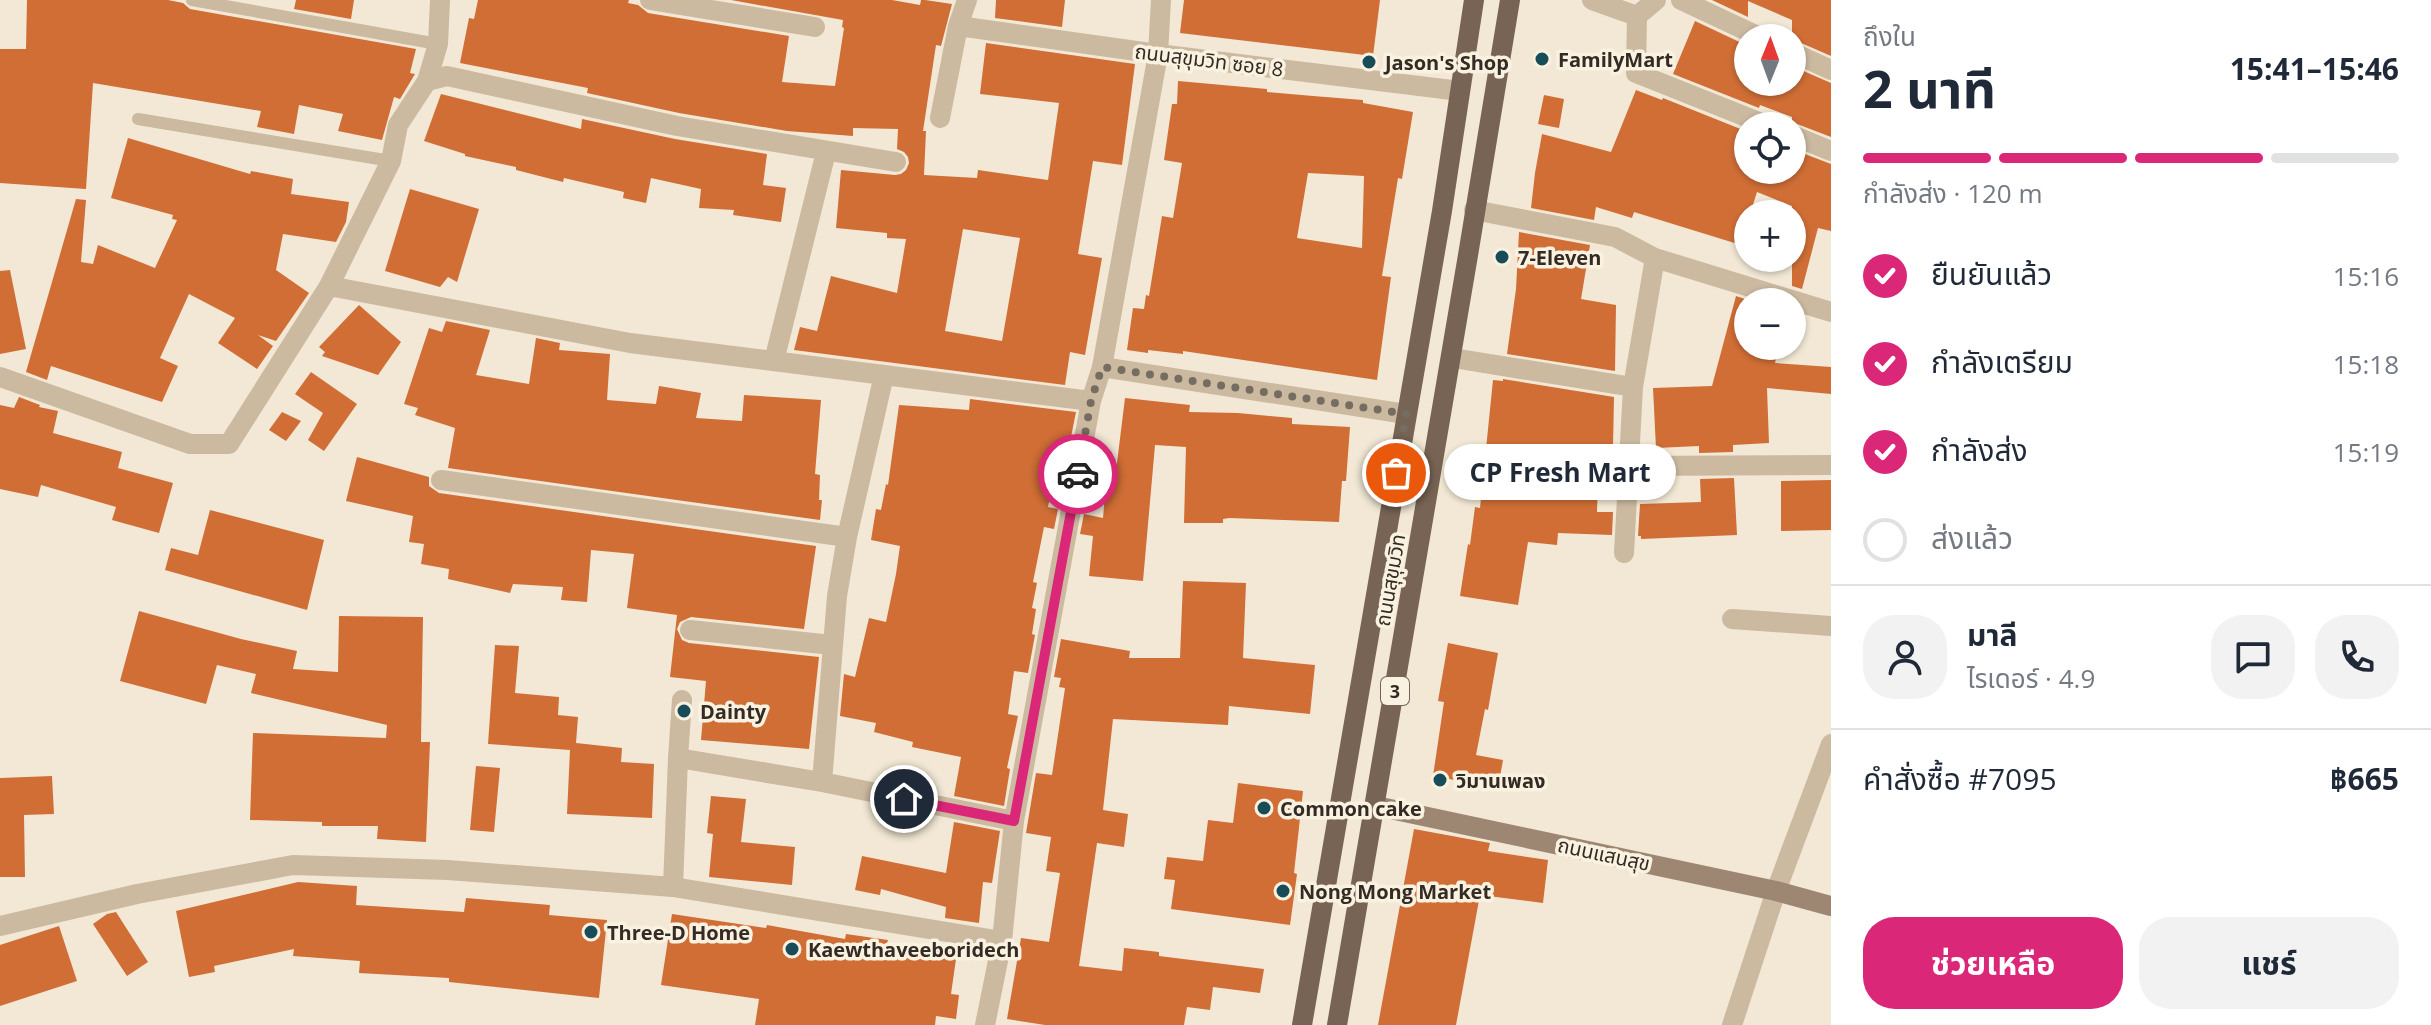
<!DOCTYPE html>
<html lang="th">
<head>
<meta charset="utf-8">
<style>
	:root { --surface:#fff; --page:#f2f2f3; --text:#1f2937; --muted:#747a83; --line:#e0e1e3; --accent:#db2777 }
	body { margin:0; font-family:"Open Sans","Noto Sans Thai",sans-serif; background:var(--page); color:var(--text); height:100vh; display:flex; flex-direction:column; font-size:30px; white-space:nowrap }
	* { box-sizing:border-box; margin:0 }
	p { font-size:26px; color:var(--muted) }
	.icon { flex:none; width:44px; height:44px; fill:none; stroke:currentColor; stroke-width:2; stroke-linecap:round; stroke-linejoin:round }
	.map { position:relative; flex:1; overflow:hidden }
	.side { display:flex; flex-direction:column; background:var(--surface); width:600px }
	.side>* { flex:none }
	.needle { width:52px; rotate:1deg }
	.tools { position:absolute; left:1734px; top:24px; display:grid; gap:16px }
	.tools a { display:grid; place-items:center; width:72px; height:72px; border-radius:50%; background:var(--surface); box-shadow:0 2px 6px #0004; font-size:40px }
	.pin { position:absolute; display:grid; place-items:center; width:68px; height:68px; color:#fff; margin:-34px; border:4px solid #fff; border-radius:50%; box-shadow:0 2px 8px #0007 }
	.courier { position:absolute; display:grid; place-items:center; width:80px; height:80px; margin:-40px; border:6px solid #db2777; border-radius:50%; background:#fff; color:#222; box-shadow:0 2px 10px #0007 }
	.bubble { position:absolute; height:56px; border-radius:28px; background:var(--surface); box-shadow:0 2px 6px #0004; font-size:26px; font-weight:700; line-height:56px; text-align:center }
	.headline em { font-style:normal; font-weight:700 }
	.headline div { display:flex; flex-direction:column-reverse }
	.headline { display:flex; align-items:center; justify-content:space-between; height:136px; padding:0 32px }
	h1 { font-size:52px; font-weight:700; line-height:60px }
	.bar { display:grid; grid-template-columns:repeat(4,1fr); gap:12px 8px; align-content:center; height:96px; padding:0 32px }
	.bar i { height:10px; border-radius:6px; background:var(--line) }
	.bar .selected { background:var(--accent) }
	.bar p { grid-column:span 4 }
	.line { display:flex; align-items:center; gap:20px; padding:0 32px; border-top:2px solid var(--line) }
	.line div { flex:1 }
	.round { display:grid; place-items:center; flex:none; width:84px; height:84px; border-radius:32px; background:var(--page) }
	ol { padding:0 32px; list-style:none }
	li { display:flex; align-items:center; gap:24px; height:88px }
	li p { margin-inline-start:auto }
	li .icon { padding:8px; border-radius:50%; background:var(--accent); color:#fff; stroke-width:4 }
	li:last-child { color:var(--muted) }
	li i { width:44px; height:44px; border:4px solid var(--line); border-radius:50% }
	.button { display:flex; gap:16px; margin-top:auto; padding:16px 32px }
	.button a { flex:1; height:92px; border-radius:32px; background:var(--accent); color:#fff; font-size:32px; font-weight:700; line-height:92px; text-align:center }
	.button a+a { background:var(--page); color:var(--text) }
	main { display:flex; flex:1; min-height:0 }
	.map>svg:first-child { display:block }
	.building { fill:#d06e36; fill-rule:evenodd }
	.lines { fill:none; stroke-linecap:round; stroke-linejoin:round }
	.service { stroke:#cbb9a0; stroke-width:12 }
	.minor { stroke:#cbb9a0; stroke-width:20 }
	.tertiary { stroke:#cbb9a0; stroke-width:20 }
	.secondary { stroke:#9e8772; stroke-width:20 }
	.primary { stroke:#786454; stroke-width:20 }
	.done { stroke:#766d62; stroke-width:8; stroke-dasharray:0 14.4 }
	.route { stroke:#db2777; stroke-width:10 }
	.poi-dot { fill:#174c58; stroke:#faf2e1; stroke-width:3 }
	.labels { text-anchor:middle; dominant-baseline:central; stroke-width:7; stroke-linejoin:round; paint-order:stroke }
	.shield { fill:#faf2e1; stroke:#6f675d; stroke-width:2 }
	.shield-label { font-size:18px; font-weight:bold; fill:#342b24 }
	.poi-label { font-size:20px; font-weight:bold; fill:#342b24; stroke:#faf2e1; text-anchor:start }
	.street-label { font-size:20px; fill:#342b24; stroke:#faf2e1 }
</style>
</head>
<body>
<main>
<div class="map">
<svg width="1831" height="1025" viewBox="0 0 1831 1025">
	<rect width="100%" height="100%" fill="#f2e8d5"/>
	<path class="building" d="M27,0H168L183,3L190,9L416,49L410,73L415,74L400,99L394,97L382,140L338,131L343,114L299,105L294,134L257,127L261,111L93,83L86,189L0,183V49H26Z
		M296,0H354L351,19L294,9Z
		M478,0H629L628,3L638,5L648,13L789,36L782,82L835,86L844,28L842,27L843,20L731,0H892L920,5L921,0H925L952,4L941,46L936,45L923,131H926L924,175L977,178L978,170L1048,180L1059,103L980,94L986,43L1135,64L1122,165L1093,161L1078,254L1102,258L1085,355L1070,352L1065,385L794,350L800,327L817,331L831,276L897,293L906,239L887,238V233L836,228L841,170L895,175L901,174L906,170L909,163L908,157L904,152L897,149L898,129L853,128V136L787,131L679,113L587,93L588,88L460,63L469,18L474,19ZM963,229L1020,238L1002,341L945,331Z
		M996,0H1065L1062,27L995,18Z
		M1184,0H1380L1373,56L1180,33Z
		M1712,0H1831V56L1792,39V20L1748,1V17Z
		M1695,21L1748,46V82H1792V66L1831,83V137L1792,122V117L1760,105L1759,108L1673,74Z
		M1178,81L1267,89V92L1313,96L1363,100V103L1413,112L1402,179L1398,178L1382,276L1391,277L1377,380L1183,351V354L1148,350V353L1127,350L1133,308L1144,309L1146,295L1149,296L1162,216L1173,218L1182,163L1164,160L1172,104H1177ZM1308,173L1364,176L1362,248L1297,238Z
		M1636,90L1662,100L1663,98L1748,132V170H1792V149L1831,164V231L1818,228L1802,289L1792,286V206L1757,192L1750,214H1748L1741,245L1634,212L1632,218L1596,207L1594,220L1531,208L1535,173L1542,134L1611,152Z
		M441,94L581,129L582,119L675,139L767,154L763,185L786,188L781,222L733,215L734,210L699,208L701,189L651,178L646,203L623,198L624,192L564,178L563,182L516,170V167L465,156V154L424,141Z
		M1544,95L1564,99L1559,128L1538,124Z
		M128,138L250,174L251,171L293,179L291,194L349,202L346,222L336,242L283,234L276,270L309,293L276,341L258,335L273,346L257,369L218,343L235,318L189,294L160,358L178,366L162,402L51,366L47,380L26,372L76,199L86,200L81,262L93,264L98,245L155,268L177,220L172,219L173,215L111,198Z
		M410,189L479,209L457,282L448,277L440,287L385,271Z
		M1519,232L1590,245L1581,299L1616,305L1615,371L1507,354L1516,289Z
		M10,270L26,349L0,354V271Z
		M1736,296L1748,300V346H1779L1775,363L1831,367V394L1767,388L1769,443L1733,445V452L1699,453V446L1656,448L1653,388L1712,386Z
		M359,305L401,342L378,375L322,356L325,352L319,347Z
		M446,321L490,330L476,375L529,384L536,338L560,343L559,350L610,354L607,400L656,404L659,386L701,393L696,418L742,421L744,395L821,400L815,474L820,475L819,500H822L820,520L448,468L455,428L415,415L418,408L404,404L429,328L442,332Z
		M311,372L357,404L324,451L308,440L323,413L295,394Z
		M1503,379L1614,397L1613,447H1599L1597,512H1613L1612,535L1558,533L1557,545L1528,542L1518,605L1460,596L1468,544L1470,545L1475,507L1480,508L1493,380L1503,381Z
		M19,397L40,405L39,407L58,411L53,433L122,452L118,468L173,483L159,533L112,520L116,507L41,485L38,497L0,489V405L14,408Z
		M1125,398L1190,405L1189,412L1238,413L1292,418V424L1350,427L1346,481H1342L1339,522L1229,518L1223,519V523H1184L1186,447L1155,445L1143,581L1089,576L1093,536L1080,534L1084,514L1103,518L1107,470L1116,471Z
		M970,399L1076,412L1068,452L1058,450L1048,507L1058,509L1054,529L1044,527L1033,582L1037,583L1032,608L1036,609L1032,634L1035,635L1028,673L1014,671L1008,714L1018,716L1007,768L1010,769L1004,806L954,796L961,757L912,747L913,742L874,732L876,723L840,716L844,674L855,677L869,618L886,622L896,574L900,546L871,540L876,509L881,510L886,484L888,485L899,405L969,410Z
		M282,412L301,421L286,441L269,430Z
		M357,457L429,477V486L439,493L816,546L804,629L691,617L680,622L677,629L682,640L689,643L819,657L809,749L701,740L706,681L670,677L677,615L627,608L634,554L591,550L587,602L561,600L563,587L513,584L510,593L448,579L449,569L421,564L424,544L409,542L413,516L346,501Z
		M1734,478L1737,535L1641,539V536H1638L1640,504L1701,502L1700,479Z
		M1831,480V530L1781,531V481Z
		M210,510L324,540L307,610L165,570L171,548L198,555Z
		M1183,581L1246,583L1243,658L1315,665L1310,714L1229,706L1228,725L1113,719L1103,810L1128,814L1124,847L1097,843L1079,966L1122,971L1124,948L1159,952V956L1264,969L1260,993L1213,987L1210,1010L1187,1007L1184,1025H1045L1007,1019L1021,938L1049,942L1060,873L1046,871L1051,837L1026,833L1036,773L1052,775L1065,688L1059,687L1061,678L1054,677L1061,639L1130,651L1129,658H1180Z
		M139,611L241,639L297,651L293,669L338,672L339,616L423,617L421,742H430L426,842L377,839L378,826H322V822L250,820L253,733L386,738L387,725L251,693L256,674L217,665L206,704L120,681Z
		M1448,643L1498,653L1488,710L1485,709L1476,755L1503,760L1498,788L1433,776L1444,702L1438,701Z
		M495,645L519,646L515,693L559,697L558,715L578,717L576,743L622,748L621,762L654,764L652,818L567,814L570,750L488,744Z
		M476,766L500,768L494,832L470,830Z
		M52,776L54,814L24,815L25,877H0V778Z
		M1238,783L1303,791L1294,873L1297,874L1290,925L1171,909L1175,880L1164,879L1167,857L1203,861L1208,820L1233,823Z
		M711,796L746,799L741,842L795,847L792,885L709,877L713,834L707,833Z
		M954,822L1000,831L992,883L983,882L979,923L945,918L946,907L881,889L880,895L855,890L862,856L946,873Z
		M1414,829L1490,843L1488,851L1548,860L1543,903L1480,895L1456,1025H1378Z
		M298,882L357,886L356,905L464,912L466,898L550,905L549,915L607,920L599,998L449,982V978L359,973L360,961L293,956L294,949L214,966L215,972L189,977L176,911Z
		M116,912L148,962L127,976L93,924L107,914Z
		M672,914L766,928L767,925L845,939L846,934L888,940L887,943L957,952L951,994L959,995L956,1019L936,1016L935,1025H755L759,999L661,985Z
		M59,926L77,981L0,1006V945Z"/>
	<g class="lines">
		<path class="service" d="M192,0L438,44
			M138,119L391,161"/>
		<path class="minor" d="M650,0L815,27
			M1592,0L1637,16
			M1656,0L1637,16L1636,73L1769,126
			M1681,0L1762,38
			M958,26L1158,54L1460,91
			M1792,52L1831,70
			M427,81L447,76L677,126L896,162
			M940,118L958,26L967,0
			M1792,135L1831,151
			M1474,210L1615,237L1655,258L1831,312
			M329,286L630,343L1091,401
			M1453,358L1633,387
			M774,361L826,152
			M1102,367L1406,414
			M0,377L190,444H229L329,286L391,161L398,125L427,81L438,44L440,0
			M1628,466L1831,465
			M441,480L847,537
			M1624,553L1633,387L1655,258
			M1732,619L1831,626
			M690,630L832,645
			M678,758L682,700
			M822,782L837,596L847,537L884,375
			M673,887L678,758L822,782L1014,821
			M1732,1025L1776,891L1831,744"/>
		<path class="tertiary" d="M0,926L137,894L293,865L448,870L673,887L1002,941
			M985,1025L1002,941L1014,821L1091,401L1102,367L1158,54L1161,0"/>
		<path class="secondary" d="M1376,806L1776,891L1831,906"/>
		<path class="primary" d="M1302,1025L1442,211L1474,0
			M1337,1025C1397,684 1454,342 1510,0"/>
	</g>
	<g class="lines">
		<path class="done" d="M1078,474L1091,401L1102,367L1406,414L1396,473"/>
		<path class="route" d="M904,799L1014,821L1078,474"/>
	</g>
	<g class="poi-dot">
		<circle cx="1542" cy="59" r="8"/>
		<circle cx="1369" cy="62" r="8"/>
		<circle cx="1502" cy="257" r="8"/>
		<circle cx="684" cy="711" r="8"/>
		<circle cx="1440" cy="780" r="8"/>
		<circle cx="1264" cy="808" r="8"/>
		<circle cx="1283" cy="891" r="8"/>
		<circle cx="591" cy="932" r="8"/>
		<circle cx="792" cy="949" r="8"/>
	</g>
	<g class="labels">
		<rect class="shield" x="1381" y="677" width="28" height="28" rx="6"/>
		<g class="shield-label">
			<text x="1395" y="691">3</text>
		</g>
		<g class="poi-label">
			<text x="1558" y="59">FamilyMart</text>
			<text x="1385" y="62">Jason's Shop</text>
			<text x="1518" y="257">7-Eleven</text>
			<text x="700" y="711">Dainty</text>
			<text x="1456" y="780">วิมานเพลง</text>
			<text x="1280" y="808">Common cake</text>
			<text x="1299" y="891">Nong Mong Market</text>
			<text x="607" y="932">Three-D Home</text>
			<text x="808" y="949">Kaewthaveeboridech</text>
		</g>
		<g class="street-label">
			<text transform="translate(1209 60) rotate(7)">ถนนสุขุมวิท ซอย 8</text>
			<text transform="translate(1390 580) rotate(-80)">ถนนสุขุมวิท</text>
			<text transform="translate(1604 854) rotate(12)">ถนนแสนสุข</text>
		</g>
	</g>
</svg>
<div class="tools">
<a><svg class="needle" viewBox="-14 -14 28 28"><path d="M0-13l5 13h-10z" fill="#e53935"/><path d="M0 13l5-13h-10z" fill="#747a83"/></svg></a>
<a><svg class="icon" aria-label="locate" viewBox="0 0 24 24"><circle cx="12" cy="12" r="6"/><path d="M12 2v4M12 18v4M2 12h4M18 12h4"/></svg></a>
<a>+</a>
<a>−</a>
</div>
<div class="pin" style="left:1396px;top:473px;background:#ea580c"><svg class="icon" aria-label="bag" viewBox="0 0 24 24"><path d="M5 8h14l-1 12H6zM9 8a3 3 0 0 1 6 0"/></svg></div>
<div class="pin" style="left:904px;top:799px;background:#1f2937"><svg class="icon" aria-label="home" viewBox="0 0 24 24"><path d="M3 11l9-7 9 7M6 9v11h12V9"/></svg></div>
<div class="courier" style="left:1078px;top:474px"><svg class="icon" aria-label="car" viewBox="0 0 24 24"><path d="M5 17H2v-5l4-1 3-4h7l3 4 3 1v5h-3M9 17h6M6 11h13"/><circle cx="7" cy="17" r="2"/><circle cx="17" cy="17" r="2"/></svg></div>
<div class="bubble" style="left:1444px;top:444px;width:232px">CP Fresh Mart</div>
</div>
<section class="side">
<div class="headline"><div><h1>2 นาที</h1><p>ถึงใน</p></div><em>15:41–15:46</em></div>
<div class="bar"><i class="selected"></i><i class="selected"></i><i class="selected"></i><i></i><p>กำลังส่ง · 120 m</p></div>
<ol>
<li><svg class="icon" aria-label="check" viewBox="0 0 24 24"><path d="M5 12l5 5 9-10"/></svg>ยืนยันแล้ว<p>15:16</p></li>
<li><svg class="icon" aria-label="check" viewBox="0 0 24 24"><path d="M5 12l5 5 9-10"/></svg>กำลังเตรียม<p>15:18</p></li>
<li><svg class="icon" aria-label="check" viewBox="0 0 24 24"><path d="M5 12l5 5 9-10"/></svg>กำลังส่ง<p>15:19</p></li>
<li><i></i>ส่งแล้ว</li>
</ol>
<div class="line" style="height:144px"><a class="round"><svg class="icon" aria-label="person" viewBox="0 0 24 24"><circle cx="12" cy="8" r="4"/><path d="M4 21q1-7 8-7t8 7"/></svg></a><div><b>มาลี</b><p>ไรเดอร์ · 4.9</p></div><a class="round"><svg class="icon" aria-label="chat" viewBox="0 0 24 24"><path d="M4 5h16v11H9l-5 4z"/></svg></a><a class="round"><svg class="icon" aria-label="phone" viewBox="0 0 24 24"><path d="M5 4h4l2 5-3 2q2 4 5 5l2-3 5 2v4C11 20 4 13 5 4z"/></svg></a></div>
<div class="line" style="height:104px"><div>คำสั่งซื้อ #7095</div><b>฿665</b></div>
<div class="button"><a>ช่วยเหลือ</a><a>แชร์</a></div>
</section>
</main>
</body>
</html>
